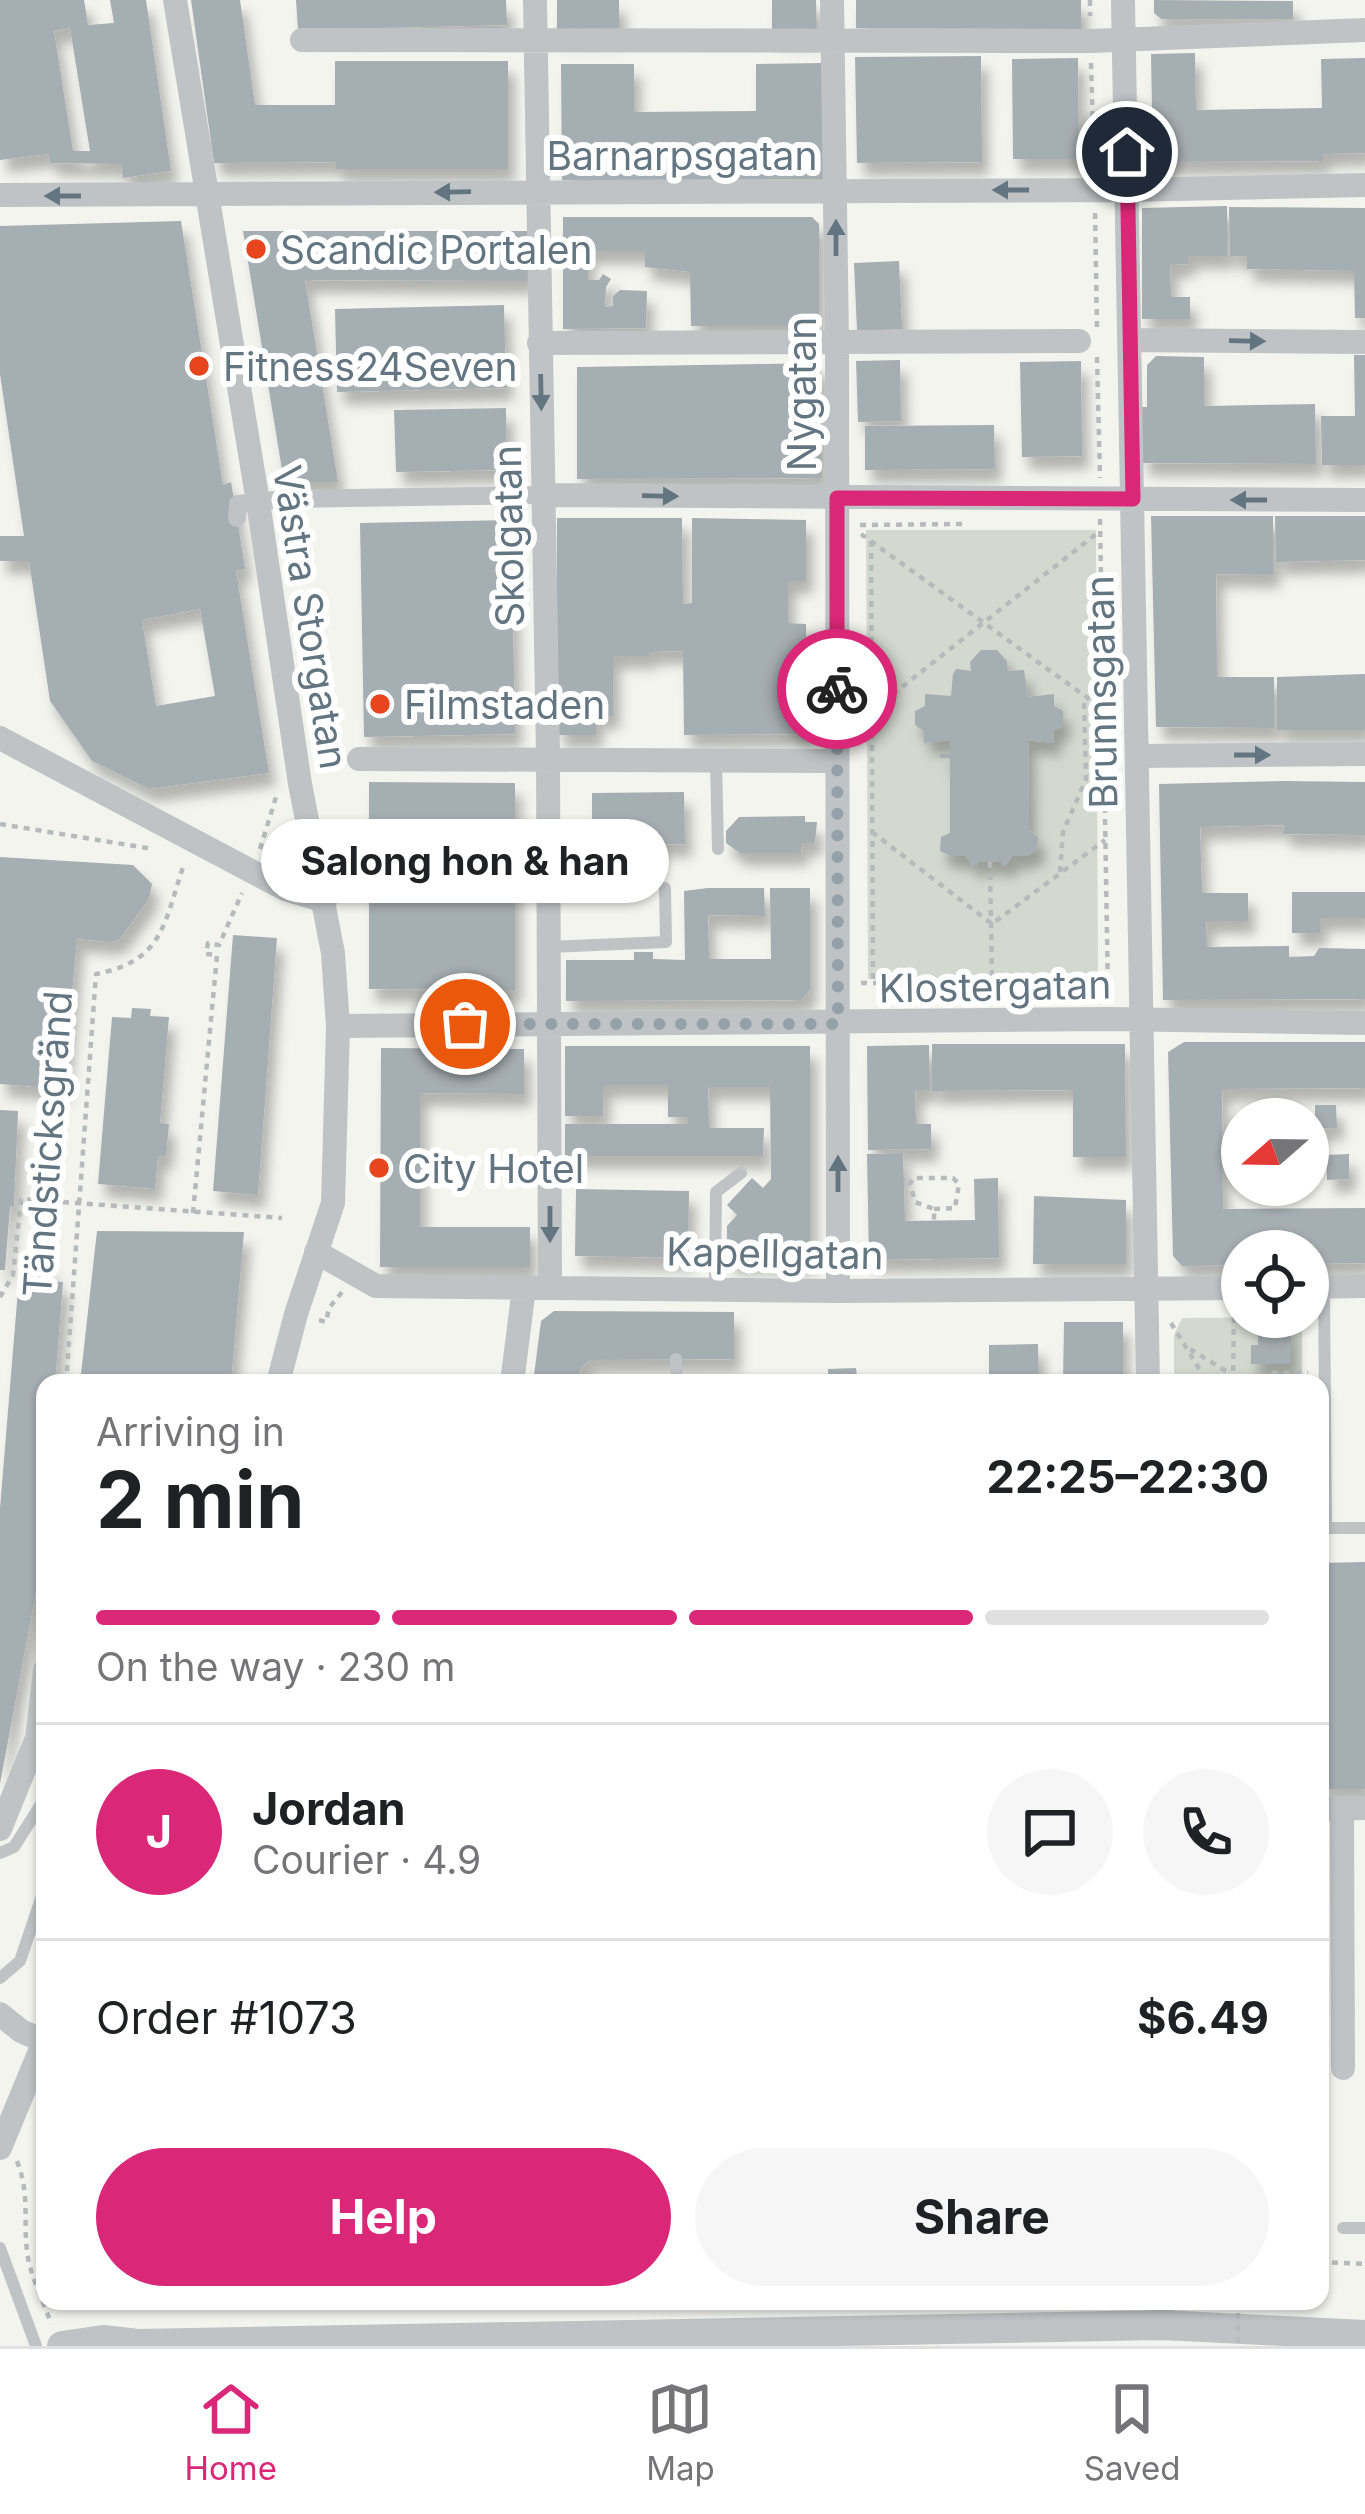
<!DOCTYPE html>
<html lang="en">
<head>
<meta charset="utf-8">
<style>
	:root { --surface:#fff; --page:#f6f6f6; --text:#202124; --muted:#757577; --line:#e0e0e0; --accent:#db2777 }
	body { margin:0; font-family:Inter,sans-serif; background:var(--page); color:var(--text); height:100vh; display:flex; flex-direction:column; font-size:45px; white-space:nowrap }
	* { box-sizing:border-box; margin:0 }
	p { font-size:39px; color:var(--muted) }
	.icon { flex:none; width:66px; height:66px; fill:none; stroke:currentColor; stroke-width:2; stroke-linecap:round; stroke-linejoin:round }
	.map { position:relative; flex:1; overflow:hidden }
	.sheet { position:absolute; left:36px; top:1374px; width:1293px; height:936px; display:flex; flex-direction:column; background:var(--surface); border-radius:24px; box-shadow:0 3px 9px #0004 }
	.sheet>* { flex:none }
	.needle { width:78px; rotate:250deg }
	.buttons { position:absolute; left:1221px; top:1098px; display:grid; gap:24px }
	.buttons a { display:grid; place-items:center; width:108px; height:108px; border-radius:50%; background:var(--surface); box-shadow:0 3px 9px #0004; font-size:60px }
	.pin { position:absolute; display:grid; place-items:center; width:102px; height:102px; color:#fff; margin:-51px; border:6px solid #fff; border-radius:50%; box-shadow:0 3px 12px #0007 }
	.courier { position:absolute; display:grid; place-items:center; width:120px; height:120px; margin:-60px; border:9px solid #db2777; border-radius:50%; background:#fff; color:#222; box-shadow:0 3px 15px #0007 }
	.bubble { position:absolute; height:84px; border-radius:42px; background:var(--surface); box-shadow:0 3px 9px #0004; font-size:39px; font-weight:700; line-height:84px; text-align:center }
	.overview em { font-style:normal; font-weight:700 }
	.overview div { display:flex; flex-direction:column-reverse }
	.overview { display:flex; align-items:center; justify-content:space-between; height:204px; padding:0 60px }
	h1 { font-size:78px; font-weight:700; line-height:90px }
	.bar { display:grid; grid-template-columns:repeat(4,1fr); gap:18px 12px; align-content:center; height:144px; padding:0 60px }
	.bar i { height:15px; border-radius:9px; background:var(--line) }
	.bar .current { background:var(--accent) }
	.bar p { grid-column:span 4 }
	.line { display:flex; align-items:center; gap:30px; padding:0 60px; border-top:3px solid var(--line) }
	.line div { flex:1 }
	.round { display:grid; place-items:center; flex:none; width:126px; height:126px; border-radius:63px; background:var(--page) }
	.primary-button { display:flex; gap:24px; margin-top:auto; padding:24px 60px }
	.primary-button a { flex:1; height:138px; border-radius:72px; background:var(--accent); color:#fff; font-size:48px; font-weight:700; line-height:138px; text-align:center }
	.primary-button a+a { background:var(--page); color:var(--text) }
	.tab-bar { display:flex; justify-content:space-around; align-items:center; height:168px; border-top:3px solid var(--line); background:var(--surface); font-size:33px; color:var(--muted) }
	.tab-bar a { display:grid; justify-items:center; gap:6px }
	.tab-bar .current { color:var(--accent) }
	.map>svg:first-child { display:block }
	.green { fill:#d3d9cf }
	.building { fill:#a5aeb2; fill-rule:evenodd; filter:url(#shadow) }
	.lines { fill:none; stroke-linecap:round; stroke-linejoin:round }
	.path { stroke:#b6babc; stroke-width:4.5; stroke-dasharray:6 6; stroke-linecap:butt }
	.service { stroke:#bfc3c6; stroke-width:12 }
	.pedestrian { stroke:#bfc3c6; stroke-width:18 }
	.minor { stroke:#bfc3c6; stroke-width:24 }
	.tertiary { stroke:#bfc3c6; stroke-width:30 }
	.path-bridge { stroke:#b6babc; stroke-width:4.5; stroke-dasharray:6 6; stroke-linecap:butt }
	.oneway { fill:#627581 }
	.done { stroke:#95a1a8; stroke-width:12; stroke-dasharray:0 21.6 }
	.route { stroke:#db2777; stroke-width:15 }
	.poi-dot { fill:#e6451d; stroke:#fff; stroke-width:4.5 }
	.labels { text-anchor:middle; dominant-baseline:central; stroke-width:12; stroke-linejoin:round; paint-order:stroke }
	.street-label { font-size:39px; fill:#627581; stroke:#fff }
	.poi-label { font-size:39px; fill:#627581; stroke:#fff; text-anchor:start }
</style>
</head>
<body>
<div class="map">
<svg width="1365" height="2346" viewBox="0 0 1365 2346">
	<defs>
		<filter id="shadow"><feDropShadow dx="7" dy="13" stdDeviation="6" flood-color="#0004"/></filter>
	</defs>
	<rect width="100%" height="100%" fill="#f4f4ef"/>
	<path class="green" d="M866,530H1096L1098,979H868Z
		M1302,1317V1383H1174V1335L1182,1318Z"/>
	<path class="building" d="M0,0H84L88,25L114,23L110,0H146L171,171L123,178L121,164L50,163L49,154L0,160ZM70,28L90,151H73L54,31Z
		M191,0H240L255,105H335V61H508V169H336V162L214,163Z
		M296,0H506L507,25L298,30Z
		M557,0H619V33H557Z
		M772,0H816L817,34H772Z
		M856,0H1081V29L856,28Z
		M1154,0L1293,1V19H1161L1154,13Z
		M1195,53L1196,110L1322,108L1321,59L1365,58V153L1323,154V161L1153,162L1151,54Z
		M981,56L982,162L857,163L855,57Z
		M1078,58L1079,159H1013L1012,59Z
		M824,63L825,179L562,180L561,64H634V112L756,111V64Z
		M1227,206V256H1188V264L1170,265L1171,297H1190V319H1142V208Z
		M1229,207L1365,208V318H1355L1354,271L1247,269V256H1230Z
		M563,217H812L819,224V321L812,326H691L690,272L645,267V251H588V280H599L603,274L611,279L606,287L605,307L613,306V296L620,290L647,291L646,328L563,329Z
		M181,221L223,485L231,482L237,518L245,569L236,571L269,773L149,789L92,761L50,701L29,561H0V536H24L0,374V226ZM200,609L215,696L156,706L142,620Z
		M243,231H529L528,281L305,280L338,482H284Z
		M899,261L902,329L857,331L854,263Z
		M504,305L506,388L337,392L335,309Z
		M1354,355H1365V465H1322L1321,416H1355Z
		M1156,356L1204,357V406L1315,404L1316,464L1142,463L1140,407H1147V365Z
		M900,360L901,421L858,422L856,361Z
		M1081,361L1082,456L1022,457L1020,362Z
		M821,363L822,478L577,479V367Z
		M506,408L507,470L396,472L394,410Z
		M994,425L995,469L865,470V426Z
		M1151,516H1273V575L1216,574L1217,677H1274V728L1156,727Z
		M1275,516H1365V560L1276,562Z
		M557,518H682L683,604L692,603V518L806,520V581H788V623L806,624L807,734L684,735L683,651L649,652V656H613V716H596V735H557Z
		M511,520L515,734L364,737L360,523Z
		M981,650H997L1007,661V671L1024,670L1028,697L1054,694V706L1063,711V726L1053,731L1054,743L1028,740L1029,830L1038,837L1037,850L1026,856H1012L1005,866H1001V862L978,861V866H973L966,856H951L940,851L941,837L950,833V758H940V754H950V740L924,743V731L915,725V711L925,706V694L951,696L953,674L956,669L971,671L970,662Z
		M1365,674V730H1277V677Z
		M1283,781L1365,782V835L1283,834L1284,825L1200,827L1202,893H1248V921H1206L1207,947L1289,946V957L1314,956L1319,948L1365,949V999L1163,1000L1159,784Z
		M369,782L515,783V990L369,989ZM411,823H474V888H411Z
		M684,792L685,844L592,845V793Z
		M805,816V822H817L815,843H802L801,853H740L726,843V831L739,817Z
		M0,857L133,865L152,884L149,899L120,939L111,942L77,939L63,1089L0,1084Z
		M708,888H764L765,916L708,915L709,959H771L770,888H810V990L802,1000L566,1001V960H634V952H653V959L685,960L684,891Z
		M1292,892H1365V918H1320V933H1292Z
		M233,935L277,938L258,1195L213,1191Z
		M132,1008L151,1009L150,1016L169,1017L160,1123L169,1124L166,1157L158,1156L155,1189L98,1184L112,1017L131,1018Z
		M1184,1042H1365V1088L1222,1089L1223,1209L1365,1208V1263L1308,1264V1251H1242V1265L1182,1266L1173,1256L1168,1052Z
		M932,1044H1125L1126,1157H1073V1090L932,1091Z
		M929,1045L930,1090H915L916,1124H931V1149L868,1150L867,1046Z
		M565,1046H810V1261H727V1226L737,1215L727,1205L752,1178L763,1188L771,1179L770,1087H708L709,1128H764L763,1156H565V1124H688V1117H668V1085H604L603,1116H565Z
		M381,1048L524,1049V1094L420,1093V1227H530V1267H380Z
		M1315,1105H1336L1337,1128H1315Z
		M0,1110L18,1111L14,1206H10L5,1270H0Z
		M903,1153L905,1221L975,1220L974,1179L998,1178L999,1258L869,1260L867,1154Z
		M1349,1154V1179L1327,1180L1326,1155Z
		M576,1189L689,1191L688,1258L575,1256Z
		M1034,1196L1126,1200V1264H1033Z
		M97,1231L244,1232L231,1383H80Z
		M46,1266L51,1267L52,1281L63,1282L55,1383H45V1503L40,1570L0,1784V1508L19,1278L32,1280L33,1272H40L41,1267Z
		M554,1311L734,1312V1359L591,1360L581,1367L579,1383H533L541,1321Z
		M1064,1322H1123V1383H1063Z
		M1258,1325H1291V1364H1251V1345H1258Z
		M1038,1344L1039,1383H989V1345Z
		M856,1368L857,1377L873,1376V1383H809V1376H828V1369Z
		M1365,1562V1789H1320V1563Z"/>
	<g class="lines">
		<path class="path" d="M1090,0V16
			M1091,63L1094,166
			M1095,213L1097,328
			M1097,357L1100,478
			M1100,519L1108,994
			M860,525L962,524
			M861,534L1103,709
			M871,541L873,983
			M874,709L1100,531
			M0,824L153,849
			M872,832L992,924L1105,840
			M260,849L276,797
			M990,862L992,984
			M1060,872L1063,832L1086,779L1084,697
			M861,983H1107
			M934,1209L955,1208L959,1184L953,1178H913L910,1184L915,1202L934,1209V1221
			M193,1213L217,955L206,954L208,943L219,945L242,893
			M0,1297L13,1275L21,1199L282,1218
			M319,1320L326,1322L329,1308L342,1292
			M1171,1323L1208,1383
			M1190,1349L1231,1374
			M66,1383L96,974C164,961 164,923 184,864
			M1233,1383L1234,1311
			M1265,1383L1271,1373H1308
			M17,2161C31,2197 22,2222 28,2258C32,2280 44,2302 51,2324
			M1320,2262L1365,2264"/>
		<path class="service" d="M716,761L718,849
			M549,947L666,942L665,888
			M1324,1288L1326,1528H1365
			M715,1289L716,1192L741,1173
			M676,1359L677,1383
			M0,1853L14,1847L45,1798
			M0,1978L20,1961L45,1887
			M1343,2228H1365
			M0,2248L36,2346"/>
		<path class="pedestrian" d="M237,518L238,504L285,499L543,495"/>
		<path class="minor" d="M175,0L258,502L300,784L333,953L338,1026L333,1203L296,1314L278,1383
			M535,0L548,758L550,1286
			M832,0L837,340L838,1291
			M1123,0L1148,1383
			M302,40L1091,41L1365,30
			M0,195L1128,190L1365,185
			M1130,340L1365,342
			M539,343L1079,341
			M543,495L1365,500
			M0,738L285,889L325,901
			M1139,756L1365,754
			M359,759L837,761
			M338,1026L1109,1019L1365,1023
			M316,1252L376,1286L838,1291L1242,1288
			M1308,1287L1365,1286
			M512,1383L524,1288
			M1320,1809L1365,1808
			M1342,1809L1343,2068
			M0,1829L37,1738L45,1670
			M0,2014L21,2031L44,2041
			M0,2148L45,2039
			M1161,2301L1162,2325"/>
		<path class="tertiary" d="M62,2346L103,2340L138,2344L1162,2325L1365,2335"/>
		<path class="path-bridge" d="M1238,2301V2346"/>
	</g>
	<defs><path id="oneway-solid" d="M-6-.8H1V-3.2L6.5 0L1 3.2V.8H-6Z" transform="scale(3)"/></defs>
	<g class="oneway">
		<use href="#oneway-solid" transform="translate(1011 190) rotate(180)"/>
		<use href="#oneway-solid" transform="translate(453 192) rotate(179)"/>
		<use href="#oneway-solid" transform="translate(63 196) rotate(-180)"/>
		<use href="#oneway-solid" transform="translate(836 238) rotate(-90)"/>
		<use href="#oneway-solid" transform="translate(1247 341) rotate(1)"/>
		<use href="#oneway-solid" transform="translate(541 392) rotate(89)"/>
		<use href="#oneway-solid" transform="translate(660 496) rotate(1)"/>
		<use href="#oneway-solid" transform="translate(1249 500) rotate(-180)"/>
		<use href="#oneway-solid" transform="translate(1252 755)"/>
		<use href="#oneway-solid" transform="translate(838 1174) rotate(-90)"/>
		<use href="#oneway-solid" transform="translate(550 1224) rotate(90)"/>
	</g>
	<g class="lines">
		<path class="done" d="M465,1024H838L837,689"/>
		<path class="route" d="M837,689V498L1133,499L1127,152"/>
	</g>
	<g class="poi-dot">
		<circle cx="256" cy="249" r="12"/>
		<circle cx="199" cy="366" r="12"/>
		<circle cx="380" cy="704" r="12"/>
		<circle cx="379" cy="1168" r="12"/>
	</g>
	<g class="labels">
		<g class="street-label">
			<text x="682" y="155">Barnarpsgatan</text>
			<text transform="translate(801 394) rotate(-90)">Nygatan</text>
			<text transform="translate(508 536) rotate(-91)">Skolgatan</text>
			<text transform="translate(311 617) rotate(81)">Västra Storgatan</text>
			<text transform="translate(1101 692) rotate(-91)">Brunnsgatan</text>
			<text transform="translate(995 986) rotate(-1)">Klostergatan</text>
			<text transform="translate(47 1144) rotate(-86)">Tändsticksgränd</text>
			<text transform="translate(775 1253) rotate(1)">Kapellgatan</text>
		</g>
		<g class="poi-label">
			<text x="280" y="249">Scandic Portalen</text>
			<text x="223" y="366">Fitness24Seven</text>
			<text x="404" y="704">Filmstaden</text>
			<text x="403" y="1168">City Hotel</text>
		</g>
	</g>
</svg>
<div class="buttons">
<a><svg class="needle" viewBox="-14 -14 28 28"><path d="M0-13l5 13h-10z" fill="#e53935"/><path d="M0 13l5-13h-10z" fill="#757577"/></svg></a>
<a><svg class="icon" aria-label="locate" viewBox="0 0 24 24"><circle cx="12" cy="12" r="6"/><path d="M12 2v4M12 18v4M2 12h4M18 12h4"/></svg></a>
</div>
<div class="pin" style="left:465px;top:1024px;background:#ea580c"><svg class="icon" aria-label="bag" viewBox="0 0 24 24"><path d="M5 8h14l-1 12H6zM9 8a3 3 0 0 1 6 0"/></svg></div>
<div class="pin" style="left:1127px;top:152px;background:#1f2937"><svg class="icon" aria-label="home" viewBox="0 0 24 24"><path d="M3 11l9-7 9 7M6 9v11h12V9"/></svg></div>
<div class="courier" style="left:837px;top:689px"><svg class="icon" aria-label="bike" viewBox="0 0 24 24"><circle cx="6" cy="16" r="4"/><circle cx="18" cy="16" r="4"/><path d="M6 16l4-8h5l3 8M10 8l3 8H6M13 5h3"/></svg></div>
<div class="bubble" style="left:261px;top:819px;width:408px">Salong hon &amp; han</div>
<section class="sheet">
<div class="overview"><div><h1>2 min</h1><p>Arriving in</p></div><em>22:25–22:30</em></div>
<div class="bar"><i class="current"></i><i class="current"></i><i class="current"></i><i></i><p>On the way · 230 m</p></div>
<div class="line" style="height:216px"><b class="round" style="background:var(--accent);color:#fff">J</b><div><b>Jordan</b><p>Courier · 4.9</p></div><a class="round"><svg class="icon" aria-label="chat" viewBox="0 0 24 24"><path d="M4 5h16v11H9l-5 4z"/></svg></a><a class="round"><svg class="icon" aria-label="phone" viewBox="0 0 24 24"><path d="M5 4h4l2 5-3 2q2 4 5 5l2-3 5 2v4C11 20 4 13 5 4z"/></svg></a></div>
<div class="line" style="height:156px"><div>Order #1073</div><b>$6.49</b></div>
<div class="primary-button"><a>Help</a><a>Share</a></div>
</section>
</div>
<nav class="tab-bar">
<a class="current"><svg class="icon" aria-label="home" viewBox="0 0 24 24"><path d="M3 11l9-7 9 7M6 9v11h12V9"/></svg>Home</a>
<a><svg class="icon" aria-label="map" viewBox="0 0 24 24"><path d="M3 6l6-2 6 2 6-2v14l-6 2-6-2-6 2zM9 4v14M15 6v14"/></svg>Map</a>
<a><svg class="icon" aria-label="saved" viewBox="0 0 24 24"><path d="M7 4h10v16l-5-4-5 4z"/></svg>Saved</a>
</nav>
</body>
</html>
